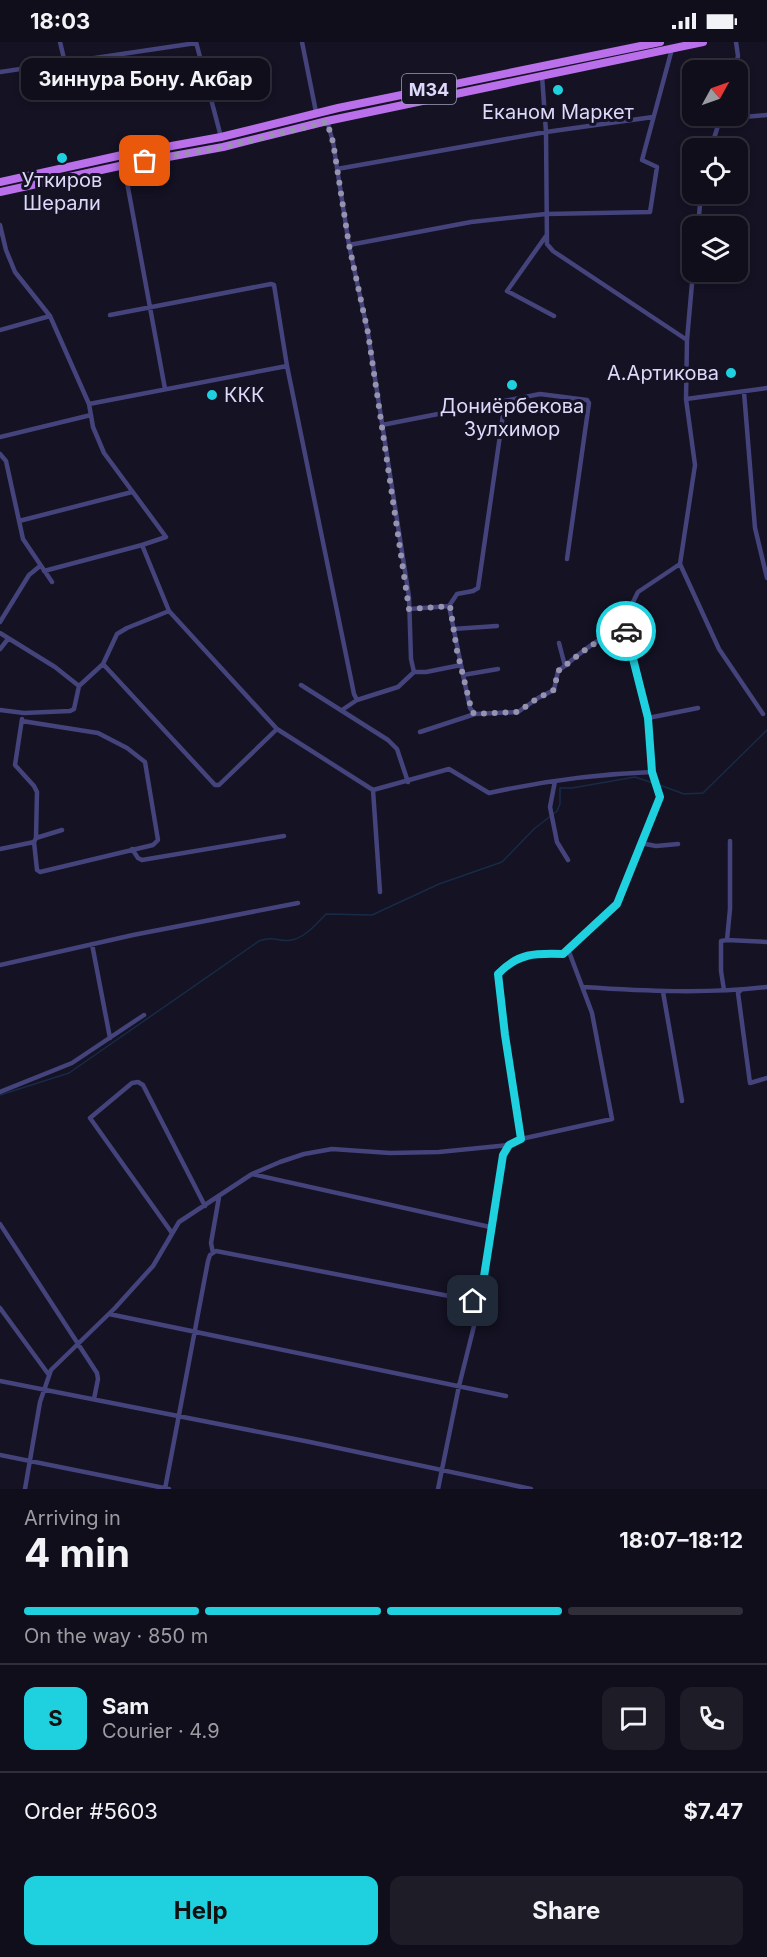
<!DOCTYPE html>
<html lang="en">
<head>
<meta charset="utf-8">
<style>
	:root { --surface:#0f0e1a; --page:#1d1c27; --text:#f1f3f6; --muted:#9b9ca2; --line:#2f2e39; --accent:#1fd0df }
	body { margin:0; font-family:Inter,sans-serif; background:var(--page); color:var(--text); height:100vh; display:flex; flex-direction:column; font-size:22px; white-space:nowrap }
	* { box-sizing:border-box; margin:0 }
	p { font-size:20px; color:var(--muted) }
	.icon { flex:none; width:33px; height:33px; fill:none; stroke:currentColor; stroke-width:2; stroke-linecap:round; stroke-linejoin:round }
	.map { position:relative; height:1447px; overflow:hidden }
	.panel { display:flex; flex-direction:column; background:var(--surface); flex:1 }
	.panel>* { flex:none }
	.needle { width:39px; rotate:50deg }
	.controls { position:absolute; left:682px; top:18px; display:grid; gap:12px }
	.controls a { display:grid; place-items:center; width:66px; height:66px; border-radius:12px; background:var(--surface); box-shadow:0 3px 9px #0003,0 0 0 2px var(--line); font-size:30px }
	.pin { position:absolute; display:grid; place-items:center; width:51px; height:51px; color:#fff; margin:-26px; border-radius:12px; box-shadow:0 3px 9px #0006 }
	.courier { position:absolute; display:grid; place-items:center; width:60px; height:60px; margin:-30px; border:4px solid #1fd0df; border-radius:50%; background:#fff; color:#222; box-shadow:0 2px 8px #0007 }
	.bubble { position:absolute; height:42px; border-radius:12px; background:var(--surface); box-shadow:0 3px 9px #0003,0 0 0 2px var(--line); font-size:20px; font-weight:700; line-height:42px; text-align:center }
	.overview em { font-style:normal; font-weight:700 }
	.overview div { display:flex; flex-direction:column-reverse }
	.overview { display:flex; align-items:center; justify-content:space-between; height:102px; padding:0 24px }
	h1 { font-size:39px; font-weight:700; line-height:45px }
	.bar { display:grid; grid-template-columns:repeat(4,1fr); gap:9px 6px; align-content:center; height:72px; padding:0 24px }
	.bar i { height:8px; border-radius:4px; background:var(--line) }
	.bar .selected { background:var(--accent) }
	.bar p { grid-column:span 4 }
	.line { display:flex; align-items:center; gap:15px; padding:0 24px; border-top:2px solid var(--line) }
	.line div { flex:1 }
	.round { display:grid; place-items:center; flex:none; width:63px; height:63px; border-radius:12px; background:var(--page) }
	.button { display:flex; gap:12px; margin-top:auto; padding:12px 24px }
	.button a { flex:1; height:69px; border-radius:12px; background:var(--accent); color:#111; font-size:24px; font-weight:700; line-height:69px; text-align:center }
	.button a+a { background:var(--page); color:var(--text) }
	.status { display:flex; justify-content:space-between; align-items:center; height:42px; padding:0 30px; background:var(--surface); direction:ltr }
	.status svg { height:16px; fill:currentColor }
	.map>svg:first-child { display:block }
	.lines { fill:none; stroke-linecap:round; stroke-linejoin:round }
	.stream { stroke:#172b47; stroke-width:1.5 }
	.street { stroke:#44437b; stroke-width:4.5 }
	.primary { stroke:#ba6feb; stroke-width:8 }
	.done { stroke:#9693af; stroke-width:6; stroke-dasharray:0 10.8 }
	.route { stroke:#1fd0df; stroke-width:8 }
	.poi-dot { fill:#1fd0df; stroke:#141223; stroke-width:2 }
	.labels { text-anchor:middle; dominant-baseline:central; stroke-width:6; stroke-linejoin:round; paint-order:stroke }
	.shield { fill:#141223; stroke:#a09dba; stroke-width:1.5 }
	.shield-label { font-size:18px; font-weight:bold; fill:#dcd9fa }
	.poi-label { font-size:20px; fill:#dcd9fa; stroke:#141223 }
</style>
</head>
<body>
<div class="status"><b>18:03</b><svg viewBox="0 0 49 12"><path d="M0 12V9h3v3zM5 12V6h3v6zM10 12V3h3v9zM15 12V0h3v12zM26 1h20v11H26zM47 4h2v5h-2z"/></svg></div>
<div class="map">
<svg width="767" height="1447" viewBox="0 0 767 1447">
	<rect width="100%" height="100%" fill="#141223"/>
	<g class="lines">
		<path class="stream" d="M657,742L684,752L703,751L767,688
			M0,1053L69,1031L259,899C276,893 279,901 291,898C305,896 317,881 326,872L372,873L439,842L502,820L534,787L557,769L560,762V746H572L635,735L653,741"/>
		<path class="street" d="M60,0L65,21
			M196,0L221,95
			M302,0L316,70
			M734,28L738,14L736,0
			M0,30L196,1
			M542,34L546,90L547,202L553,209L687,298
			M720,77L767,73
			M711,106L721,74
			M122,113L165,347
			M337,127L546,90L653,75
			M0,183L6,208L15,230L50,274L89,362L93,385L104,411L166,495L142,503L169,569L277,687L373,748L380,850
			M698,184L701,152
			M546,194L507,249L554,274
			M349,203L471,180L546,172L650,170L657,125L642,118L672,7
			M110,273L271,242L274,243L287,324L354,652L357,658L398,645L414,630L411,617L409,555L368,291L349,203L333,100L327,79
			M0,288L50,274
			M744,350L755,486L767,536
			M686,357L767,346
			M89,362L287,324
			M382,383L540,352L587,358L589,361L567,517
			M0,395L91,373
			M0,412L6,419L23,497L52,540
			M19,479L132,450
			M680,522L719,607L763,672
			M44,529L142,503
			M409,567L450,564
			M0,580L29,533L40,524
			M453,587L497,584
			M0,591L55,625L79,644
			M559,601L565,624
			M0,607L8,597
			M103,622L215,743H219L277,687
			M461,623L449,564L457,552L473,549L478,546L505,359
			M414,630H426L461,623L470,666L475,672
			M463,633L498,627
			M301,643L388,698L397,707L408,740
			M0,668L24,671L70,669L74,667L79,644L103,622L117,592L127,586L169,569
			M342,668L357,658
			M648,676L698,666
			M22,677L15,723L34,744L37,750L36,796
			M22,679L98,691L127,706L145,720L158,798L153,803L40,830L37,828L34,800
			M420,690L475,672L518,670L538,656L554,648L558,629C577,615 602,589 627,589
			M555,739L550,765L557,800L568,818
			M373,748L449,727L489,751C543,739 598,732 652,730
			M640,801L656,804L678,802
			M0,807L34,800L36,796L62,788
			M132,807L138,816L142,818L284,794
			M727,898L730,867V799
			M92,902L110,996
			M0,923L133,893L298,861
			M583,945C645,949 706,952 767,945
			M724,948L721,929V899L727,898L767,900
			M741,948L738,951L750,1041L767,1036
			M663,950L682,1059
			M0,1050L72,1021L144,973
			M521,1097L505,993L497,932C518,911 535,911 563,912L568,907
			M252,1132L490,1185
			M0,1182L97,1331L98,1337L94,1357
			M172,1191L90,1076L132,1041L138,1040L143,1043L205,1164
			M213,1211L211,1201L219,1155
			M480,1260L500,1126L503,1113L509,1103
			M0,1266L49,1333
			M109,1272L506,1354
			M0,1339L310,1400L531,1447
			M0,1413L169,1447
			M25,1447L40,1360L51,1328L115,1266L153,1224L179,1180L252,1132L280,1120L304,1112L332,1107L390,1111L439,1110L509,1103L521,1097L612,1077L592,971L568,907L617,862L660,755L652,730L648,676L627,589L633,560L638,550L680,522L695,423L686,357L687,298L693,230
			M165,1447L208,1219L210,1213L216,1209L480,1260L459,1344L438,1447"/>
		<path class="primary" d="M0,140L122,113L221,95L338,66L660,0
			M0,150L124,123L223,105L327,79L703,0"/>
	</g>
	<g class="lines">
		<path class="done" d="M145,119L224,105L327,80L333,100L349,203L368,291L409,567L450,564L457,609L472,670L475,672L518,670L538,656L554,648L558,629C578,614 601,592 626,589"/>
		<path class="route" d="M473,1259L480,1260L503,1113L509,1103L521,1097L505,993L498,932C518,911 535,911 563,912L617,862L660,755L652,730L648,676L626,589"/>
	</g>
	<g class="poi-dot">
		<circle cx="558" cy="48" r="6"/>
		<circle cx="62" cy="116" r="6"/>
		<circle cx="731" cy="331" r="6"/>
		<circle cx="512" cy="343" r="6"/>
		<circle cx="212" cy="353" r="6"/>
	</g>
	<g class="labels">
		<rect class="shield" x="402" y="32" width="54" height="30" rx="4.5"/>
		<g class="shield-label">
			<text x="429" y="47">M34</text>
		</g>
		<g class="poi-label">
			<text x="558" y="70">Еканом Маркет</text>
			<text x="62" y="138">Уткиров<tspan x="62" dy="23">Шерали</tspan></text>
			<text x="719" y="331" text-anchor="end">А.Артикова</text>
			<text x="224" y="353" text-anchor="start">ККК</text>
			<text x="512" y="364">Дониёрбекова<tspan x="512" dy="23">Зулхимор</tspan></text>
		</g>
	</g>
</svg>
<div class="controls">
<a><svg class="needle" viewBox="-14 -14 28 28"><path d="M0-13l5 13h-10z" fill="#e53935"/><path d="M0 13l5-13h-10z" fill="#9b9ca2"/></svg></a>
<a><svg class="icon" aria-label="locate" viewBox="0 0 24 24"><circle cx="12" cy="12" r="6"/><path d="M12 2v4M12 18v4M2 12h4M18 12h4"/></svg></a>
<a><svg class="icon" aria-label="layers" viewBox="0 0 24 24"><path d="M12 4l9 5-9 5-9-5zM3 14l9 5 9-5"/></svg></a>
</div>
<div class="pin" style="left:145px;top:119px;background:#ea580c"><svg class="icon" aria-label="bag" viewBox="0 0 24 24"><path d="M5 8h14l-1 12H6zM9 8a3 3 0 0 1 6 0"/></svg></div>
<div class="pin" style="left:473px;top:1259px;background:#1f2937"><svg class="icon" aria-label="home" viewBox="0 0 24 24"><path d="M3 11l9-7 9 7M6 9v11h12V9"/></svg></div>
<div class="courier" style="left:626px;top:589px"><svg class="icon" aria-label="car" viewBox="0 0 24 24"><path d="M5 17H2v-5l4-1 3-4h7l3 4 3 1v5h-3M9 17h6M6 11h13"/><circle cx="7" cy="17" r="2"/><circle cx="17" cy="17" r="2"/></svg></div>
<div class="bubble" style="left:21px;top:16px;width:249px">Зиннура Бону. Акбар</div>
</div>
<section class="panel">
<div class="overview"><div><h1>4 min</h1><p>Arriving in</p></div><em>18:07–18:12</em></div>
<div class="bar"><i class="selected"></i><i class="selected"></i><i class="selected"></i><i></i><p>On the way · 850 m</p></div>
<div class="line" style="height:108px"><b class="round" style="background:var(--accent);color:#111">S</b><div><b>Sam</b><p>Courier · 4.9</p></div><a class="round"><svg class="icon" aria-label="chat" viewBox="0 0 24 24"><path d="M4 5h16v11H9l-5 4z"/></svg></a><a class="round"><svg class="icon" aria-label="phone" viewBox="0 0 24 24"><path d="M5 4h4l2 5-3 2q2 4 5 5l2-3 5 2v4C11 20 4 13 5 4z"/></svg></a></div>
<div class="line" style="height:78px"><div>Order #5603</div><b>$7.47</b></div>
<div class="button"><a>Help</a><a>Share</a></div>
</section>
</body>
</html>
